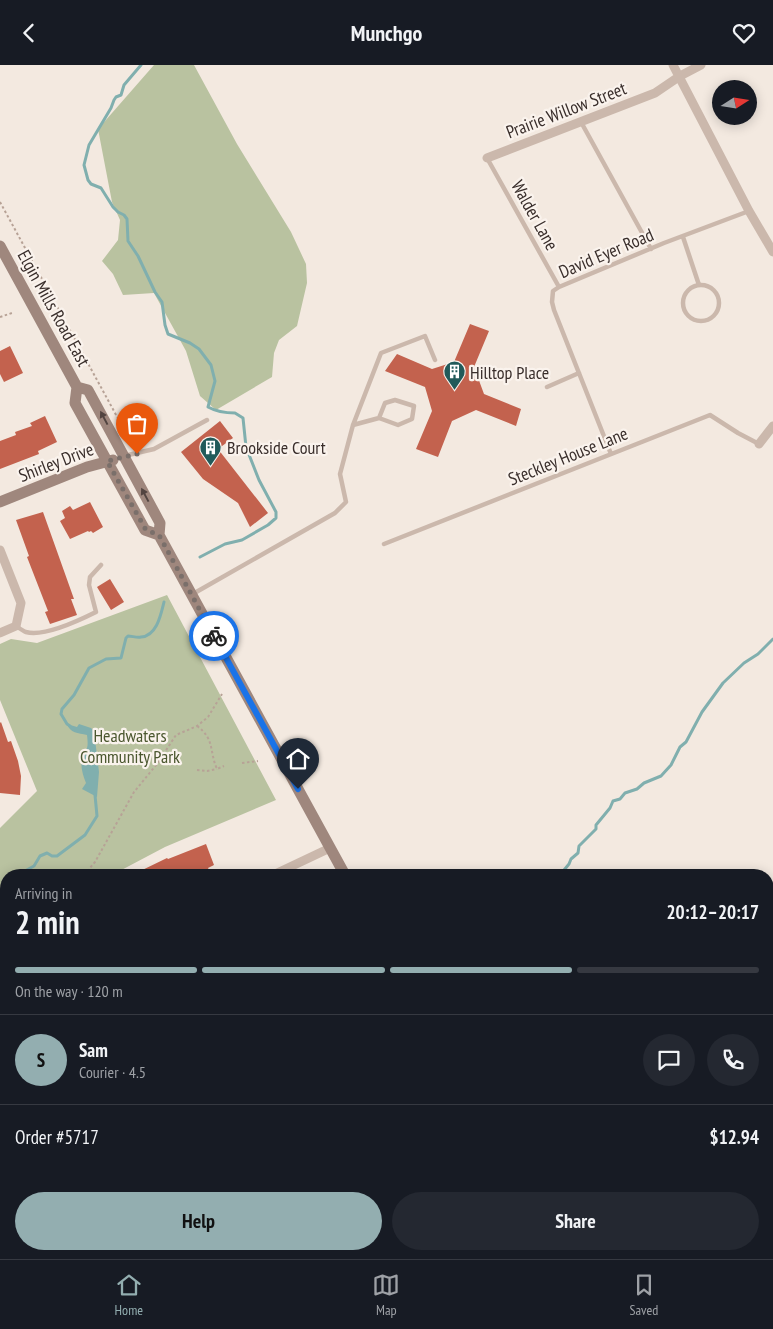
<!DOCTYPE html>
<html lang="en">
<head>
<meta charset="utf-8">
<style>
	:root { --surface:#171b24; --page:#242831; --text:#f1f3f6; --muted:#9ea1a6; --line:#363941; --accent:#93aeb0 }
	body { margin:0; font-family:"PT Sans Narrow",sans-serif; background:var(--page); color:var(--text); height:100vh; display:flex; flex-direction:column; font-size:19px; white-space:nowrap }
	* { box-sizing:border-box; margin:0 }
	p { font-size:16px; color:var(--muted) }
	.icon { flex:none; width:28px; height:28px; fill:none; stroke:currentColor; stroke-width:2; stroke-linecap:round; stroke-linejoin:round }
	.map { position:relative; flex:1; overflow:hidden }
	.drawer { position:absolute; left:0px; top:804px; width:774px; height:391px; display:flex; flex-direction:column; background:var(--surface); border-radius:20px 20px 0 0; box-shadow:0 2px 12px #0003 }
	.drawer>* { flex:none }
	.needle { width:32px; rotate:78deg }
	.controls { position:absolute; left:712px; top:15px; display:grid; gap:10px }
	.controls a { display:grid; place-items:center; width:45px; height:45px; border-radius:50%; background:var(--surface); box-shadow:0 2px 12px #0003; font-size:25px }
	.pin { position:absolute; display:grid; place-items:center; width:42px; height:42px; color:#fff; margin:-51px -21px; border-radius:50% 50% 50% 0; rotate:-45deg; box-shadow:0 0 5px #0007 }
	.pin .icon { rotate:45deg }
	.courier { position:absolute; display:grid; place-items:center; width:50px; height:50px; margin:-25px; border:4px solid #1a73e8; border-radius:50%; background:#fff; color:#222; box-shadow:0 1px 6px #0007 }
	.summary em { font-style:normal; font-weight:700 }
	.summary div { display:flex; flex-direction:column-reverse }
	.summary { display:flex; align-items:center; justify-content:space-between; height:85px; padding:0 15px }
	h1 { font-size:32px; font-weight:700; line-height:38px }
	.bar { display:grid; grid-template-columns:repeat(4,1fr); gap:8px 5px; align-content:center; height:60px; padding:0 15px }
	.bar i { height:6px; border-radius:4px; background:var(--line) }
	.bar .current { background:var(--accent) }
	.bar p { grid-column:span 4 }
	.line { display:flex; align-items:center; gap:12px; padding:0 15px; border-top:1px solid var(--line) }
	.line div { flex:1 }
	.round { display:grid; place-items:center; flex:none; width:52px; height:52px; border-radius:26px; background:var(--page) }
	.cta { display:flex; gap:10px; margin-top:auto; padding:10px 15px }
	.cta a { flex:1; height:58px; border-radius:30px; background:var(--accent); color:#111; font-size:20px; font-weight:700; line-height:58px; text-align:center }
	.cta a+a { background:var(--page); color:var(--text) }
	header { display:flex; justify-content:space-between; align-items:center; height:65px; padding:0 15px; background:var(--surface); font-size:22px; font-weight:700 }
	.dock { display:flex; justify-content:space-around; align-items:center; height:70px; border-top:1px solid var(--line); background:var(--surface); font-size:14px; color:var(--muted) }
	.dock a { display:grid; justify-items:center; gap:2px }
	.dock .current { color:var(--accent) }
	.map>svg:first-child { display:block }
	.green { fill:#b9c2a0 }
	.water { fill:#80afae }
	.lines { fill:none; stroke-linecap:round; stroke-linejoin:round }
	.stream { stroke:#80afae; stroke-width:3 }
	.building { fill:#c3624e }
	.path { stroke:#b7a296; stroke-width:2; stroke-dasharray:2.5 2.5; stroke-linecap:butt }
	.lane { stroke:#cbb8ac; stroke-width:4.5 }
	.street { stroke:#cbb8ac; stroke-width:9 }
	.secondary { stroke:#9f877d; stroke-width:11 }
	.oneway { fill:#524440 }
	.done { stroke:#7a6f6a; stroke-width:5; stroke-dasharray:0 9 }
	.route { stroke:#1a73e8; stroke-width:6 }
	.labels { text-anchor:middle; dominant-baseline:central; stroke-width:4.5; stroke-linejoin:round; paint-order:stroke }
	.street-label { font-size:18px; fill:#392e2b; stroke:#faf3ed }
	.poi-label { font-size:18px; fill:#392e2b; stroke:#faf3ed; text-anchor:start }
	.park-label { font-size:18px; fill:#4b572f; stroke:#faf3ed }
</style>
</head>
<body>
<header><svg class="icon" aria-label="back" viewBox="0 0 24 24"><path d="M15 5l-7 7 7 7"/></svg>Munchgo<svg class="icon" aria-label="heart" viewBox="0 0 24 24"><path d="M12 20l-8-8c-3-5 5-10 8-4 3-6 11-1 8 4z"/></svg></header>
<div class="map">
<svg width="773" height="1194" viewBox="0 0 773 1194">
	<rect width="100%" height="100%" fill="#f3e9e0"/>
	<path class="green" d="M154,0H194L237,79L291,167L306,199L307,218L297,261L279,275L274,288L272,312L216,345L200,331L186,286L154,228L123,230L113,209L102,196L118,175L120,155L112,137L98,64Z
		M167,530L276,735L165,782L112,810H6V919L0,927V763L37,726L0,635V579L11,574L37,578Z
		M191,1189H236L233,1194H189Z"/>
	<path class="water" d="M67,659L77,662L79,659L91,663L94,666L99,707L97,732L82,724L86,718C83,711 80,701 82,694C86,681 89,687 87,670C78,668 70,668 67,659Z"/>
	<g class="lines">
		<path class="stream" d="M141,0L124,20L121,30L116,32L114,35L111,43L89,80L84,100L88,115L91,119L101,123L113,142L118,147L124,150L127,154L128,176L138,191L155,227L162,237L165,260L168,269L190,278L199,284L211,300L215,316L208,342C217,347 225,348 235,348L243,353L246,382L259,415L276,447V453L268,460L242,475L225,479L200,492
			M70,661L67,659L61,649L62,644L74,630L89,603L106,594L121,593L126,573L128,571C132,571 137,573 141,572C157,571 161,549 164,537
			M23,810V807L34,801L40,791L47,788L52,791H57L85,770L97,751L95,730
			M560,810L569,799L571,794L578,788L579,781L596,764V760L610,743L613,736L620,734L625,728L637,724L644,718L661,711L671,700L680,682L686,677L702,647L723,618L744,598L758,589L773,574
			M0,867L6,865
			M196,1194L197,1189"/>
	</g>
	<path class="building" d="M470,259L489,266L474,302L484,329L521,344L516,361L476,345L452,356L438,392L416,384L432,346L425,322L385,306L397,289L432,304L454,297Z
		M10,281L23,308L4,317L0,309V286Z
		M45,351L57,377L38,386L39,389L0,404V376L16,370L15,367L32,361L30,358Z
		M220,356L233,373L218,384L268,448L250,462L238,438L203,414L181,387Z
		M90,437L103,462L93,468L91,466L89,467L88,466L70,474L60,456L65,453L62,446L70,441L73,445Z
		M43,447L74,534H71L77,550L50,559L45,547L48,546L27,492L29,491L16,455Z
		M110,514L124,537L111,545L97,522Z
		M1,657L8,677L11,676L18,696L21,711L20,730L0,728V658Z
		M206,779L214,800L208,803L210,807L201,810H132L167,793L168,794Z"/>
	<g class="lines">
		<path class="path" d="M0,137L133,381
			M0,252L12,248
			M197,661C215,674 209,686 217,704L224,701
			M242,698L258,696
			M197,705L207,706L217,704
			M84,810L95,797L134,727L157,699L176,670L197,661L208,652L222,629
			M0,825L6,827
			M0,886L6,882
			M0,1018L6,1021"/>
		<path class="lane" d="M581,57L651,184
			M487,93L559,222
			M683,172L699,220
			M683 238a18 18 0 1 1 36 0a18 18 0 1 1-36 0Z
			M547,322L579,308
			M353,360L379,353L398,360L412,354L414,341L395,335L385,338L379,353
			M611,389L554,245L552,237L553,226L559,222L664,178L749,146
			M124,391L154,384L207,355
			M384,479L710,350L738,368L759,379
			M191,530L335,448L346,437L340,409L353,360L381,288L425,271L435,295
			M16,561C19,563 23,566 26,567C44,572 80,555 96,547L89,520L90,512L101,500
			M768,867L773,865
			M768,887L773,885
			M768,914L773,909
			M768,931L773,926
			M768,968L773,967
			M768,1008L773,1005
			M699,1189L701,1194
			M622,1194L623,1189"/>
		<path class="street" d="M673,0L749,146L773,187
			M487,93L655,28L680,11L701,0
			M759,379L773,361
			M0,485L21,538L16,561L0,568
			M273,810L330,783
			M0,1077L6,1061
			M372,1189L375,1194
			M506,1189L509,1194
			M114,1194L115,1189
			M354,1194L364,1189"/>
		<path class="secondary" d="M0,181L77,322L75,338L145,465L159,470
			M77,322L88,325L160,458L159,470L345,810
			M0,437L87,402L113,395
			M768,828L773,824
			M553,1189L556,1194"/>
	</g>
	<defs><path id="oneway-solid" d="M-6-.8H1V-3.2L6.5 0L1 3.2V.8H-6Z" transform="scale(1.25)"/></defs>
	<g class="oneway">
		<use href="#oneway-solid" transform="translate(104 353) rotate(-118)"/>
		<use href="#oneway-solid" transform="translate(145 430) rotate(-118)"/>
	</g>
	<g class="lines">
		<path class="done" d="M137,389L107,396L146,465L159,470L214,571"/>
		<path class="route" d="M214,571L298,724"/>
	</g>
	<defs>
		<symbol id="building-pin" viewBox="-11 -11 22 30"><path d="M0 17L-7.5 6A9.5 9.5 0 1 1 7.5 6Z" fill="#215a5a" stroke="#faf3ed"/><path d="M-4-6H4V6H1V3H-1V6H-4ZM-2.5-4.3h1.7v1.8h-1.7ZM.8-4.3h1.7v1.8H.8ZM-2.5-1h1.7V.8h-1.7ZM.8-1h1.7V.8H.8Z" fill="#fff"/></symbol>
	</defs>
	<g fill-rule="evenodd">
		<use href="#building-pin" x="442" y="294" width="25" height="34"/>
		<use href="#building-pin" x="198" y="370" width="25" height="34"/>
	</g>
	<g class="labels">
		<g class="street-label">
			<text transform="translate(566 45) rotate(-21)">Prairie Willow Street</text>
			<text transform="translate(535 150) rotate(61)">Walder Lane</text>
			<text transform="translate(606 188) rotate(-23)">David Eyer Road</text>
			<text transform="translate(54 243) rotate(61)">Elgin Mills Road East</text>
			<text transform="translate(568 391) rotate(-22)">Steckley House Lane</text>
			<text transform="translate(56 397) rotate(-21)">Shirley Drive</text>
		</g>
		<g class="poi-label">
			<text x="470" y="307">Hilltop Place</text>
			<text x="227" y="382">Brookside Court</text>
		</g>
		<g class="park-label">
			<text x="130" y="670">Headwaters<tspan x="130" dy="21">Community Park</tspan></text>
		</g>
	</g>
</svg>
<div class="controls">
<a><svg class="needle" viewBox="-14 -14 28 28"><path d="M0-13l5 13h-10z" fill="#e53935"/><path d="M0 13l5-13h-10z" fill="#9ea1a6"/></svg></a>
</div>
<div class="pin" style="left:137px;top:389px;background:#ea580c"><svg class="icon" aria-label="bag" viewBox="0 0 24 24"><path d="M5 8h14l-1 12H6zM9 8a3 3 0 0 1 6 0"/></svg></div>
<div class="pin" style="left:298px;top:724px;background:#1f2937"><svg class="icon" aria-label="home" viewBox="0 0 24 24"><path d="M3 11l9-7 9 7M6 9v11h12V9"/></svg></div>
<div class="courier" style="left:214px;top:571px"><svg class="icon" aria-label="bike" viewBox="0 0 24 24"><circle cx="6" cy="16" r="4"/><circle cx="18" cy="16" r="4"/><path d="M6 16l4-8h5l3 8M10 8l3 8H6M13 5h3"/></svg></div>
<section class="drawer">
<div class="summary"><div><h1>2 min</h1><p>Arriving in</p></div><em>20:12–20:17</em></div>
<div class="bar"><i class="current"></i><i class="current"></i><i class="current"></i><i></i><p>On the way · 120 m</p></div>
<div class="line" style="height:90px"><b class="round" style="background:var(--accent);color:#111">S</b><div><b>Sam</b><p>Courier · 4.5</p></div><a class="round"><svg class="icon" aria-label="chat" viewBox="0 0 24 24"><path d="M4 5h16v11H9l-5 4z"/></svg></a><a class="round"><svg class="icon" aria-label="phone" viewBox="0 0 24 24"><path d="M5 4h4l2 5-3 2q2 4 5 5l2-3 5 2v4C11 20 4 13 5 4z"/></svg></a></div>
<div class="line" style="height:65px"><div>Order #5717</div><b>$12.94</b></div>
<div class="cta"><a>Help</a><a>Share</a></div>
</section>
</div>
<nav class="dock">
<a class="current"><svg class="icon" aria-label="home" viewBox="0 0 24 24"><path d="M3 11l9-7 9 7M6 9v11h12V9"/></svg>Home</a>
<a><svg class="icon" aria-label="map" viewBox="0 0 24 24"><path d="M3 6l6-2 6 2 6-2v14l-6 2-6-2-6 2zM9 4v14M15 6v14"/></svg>Map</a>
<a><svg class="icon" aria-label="saved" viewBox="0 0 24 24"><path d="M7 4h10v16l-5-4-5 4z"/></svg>Saved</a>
</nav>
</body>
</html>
